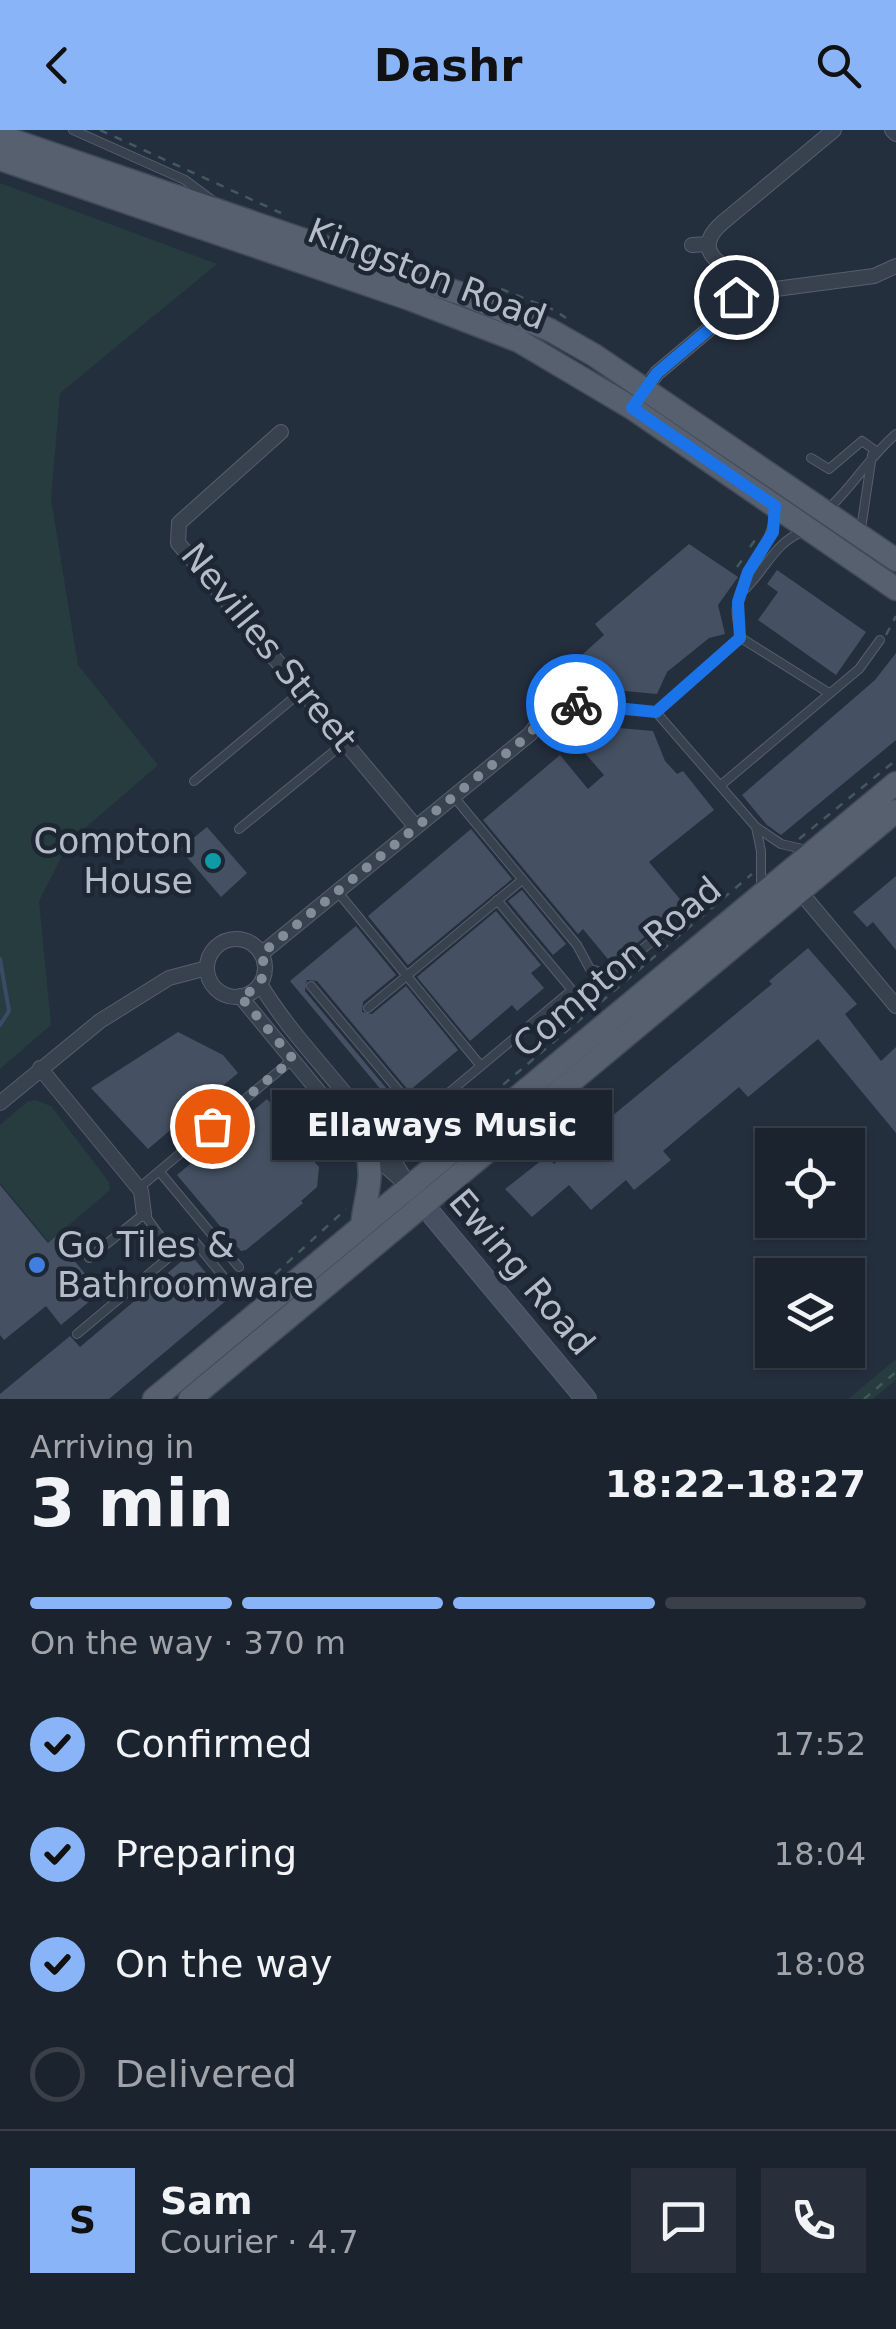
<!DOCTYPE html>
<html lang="en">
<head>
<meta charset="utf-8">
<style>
	:root { --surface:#1b232e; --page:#282f3a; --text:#f1f3f6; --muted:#a0a4aa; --line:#39404a; --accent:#8ab4f8 }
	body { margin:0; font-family:"DejaVu Sans",sans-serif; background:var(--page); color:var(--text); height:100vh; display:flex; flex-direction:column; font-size:38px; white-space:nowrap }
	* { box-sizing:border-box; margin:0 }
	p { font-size:32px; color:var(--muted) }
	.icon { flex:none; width:55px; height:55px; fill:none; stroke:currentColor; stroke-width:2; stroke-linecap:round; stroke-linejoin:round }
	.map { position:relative; height:1269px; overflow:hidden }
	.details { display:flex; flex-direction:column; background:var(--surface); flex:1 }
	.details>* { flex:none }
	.tools { position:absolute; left:755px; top:998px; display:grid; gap:20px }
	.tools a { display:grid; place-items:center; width:110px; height:110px; border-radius:0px; background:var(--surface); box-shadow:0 2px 8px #0004,0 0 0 2px var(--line); font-size:50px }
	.pin { position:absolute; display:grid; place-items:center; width:85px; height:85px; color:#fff; margin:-42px; border:5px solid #fff; border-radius:50%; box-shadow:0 2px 10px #0007 }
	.courier { position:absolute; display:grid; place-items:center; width:100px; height:100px; margin:-50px; border:8px solid #1a73e8; border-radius:50%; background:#fff; color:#222; box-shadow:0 2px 12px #0007 }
	.bubble { position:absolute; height:70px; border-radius:0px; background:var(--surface); box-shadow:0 2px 8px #0004,0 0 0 2px var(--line); font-size:32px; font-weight:800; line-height:70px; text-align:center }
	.headline em { font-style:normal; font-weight:800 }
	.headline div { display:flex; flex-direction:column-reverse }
	.headline { display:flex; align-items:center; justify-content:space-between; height:170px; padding:0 30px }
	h1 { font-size:65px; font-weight:800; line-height:75px }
	.bar { display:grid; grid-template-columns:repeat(4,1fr); gap:15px 10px; align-content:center; height:120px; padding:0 30px }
	.bar i { height:12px; border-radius:8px; background:var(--line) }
	.bar .selected { background:var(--accent) }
	.bar p { grid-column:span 4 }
	.line { display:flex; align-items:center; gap:25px; padding:0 30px; border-top:2px solid var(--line) }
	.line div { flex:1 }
	.round { display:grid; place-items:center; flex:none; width:105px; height:105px; border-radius:0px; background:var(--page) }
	ol { padding:0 30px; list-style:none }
	li { display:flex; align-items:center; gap:30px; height:110px }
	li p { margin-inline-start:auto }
	li .icon { padding:10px; border-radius:50%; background:var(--accent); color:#111; stroke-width:4 }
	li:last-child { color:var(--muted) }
	li i { width:55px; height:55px; border:5px solid var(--line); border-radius:50% }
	header { display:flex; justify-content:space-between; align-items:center; height:130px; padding:0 30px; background:var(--accent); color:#111; font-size:45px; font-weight:800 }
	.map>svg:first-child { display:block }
	.green { fill:#263c3f }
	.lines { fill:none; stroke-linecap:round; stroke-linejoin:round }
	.stream { stroke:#394c67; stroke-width:4 }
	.building { fill:#455162 }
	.lane-casing { stroke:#565f6c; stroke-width:10 }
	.street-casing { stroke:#565f6c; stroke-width:16 }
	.secondary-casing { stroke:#565f6c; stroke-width:22 }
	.primary-casing { stroke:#414a57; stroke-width:25 }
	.path { stroke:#44595c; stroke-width:2.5; stroke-dasharray:8 8; stroke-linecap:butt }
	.lane { stroke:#38414e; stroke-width:8 }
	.street { stroke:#38414e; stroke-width:14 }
	.secondary { stroke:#465061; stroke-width:20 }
	.primary { stroke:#56606e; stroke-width:22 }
	.done { stroke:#828b98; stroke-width:10; stroke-dasharray:0 18 }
	.route { stroke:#1a73e8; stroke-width:12 }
	.culture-dot { fill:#0f9aa8; stroke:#1d2633; stroke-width:4 }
	.shop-dot { fill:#3f7fe0; stroke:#1d2633; stroke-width:4 }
	.labels { text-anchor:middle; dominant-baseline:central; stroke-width:9; stroke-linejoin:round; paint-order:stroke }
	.street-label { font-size:35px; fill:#b4bcc9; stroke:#1d2633 }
	.poi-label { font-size:35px; fill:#b4bcc9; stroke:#1d2633; text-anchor:end }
</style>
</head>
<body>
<header><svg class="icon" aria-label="back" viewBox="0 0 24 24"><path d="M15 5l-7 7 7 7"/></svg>Dashr<svg class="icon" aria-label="search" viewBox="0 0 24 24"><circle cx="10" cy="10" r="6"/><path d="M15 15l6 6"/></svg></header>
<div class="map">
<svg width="896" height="1269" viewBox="0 0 896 1269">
	<rect width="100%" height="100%" fill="#242f3e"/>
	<path class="green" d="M0,53L217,134L60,263L51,369L78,535L158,635L69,712L39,771L51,895L0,939Z
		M35,970L51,976L109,1052L110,1060L49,1112L0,1053V995L27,972Z
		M896,1229V1250L873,1269H848Z"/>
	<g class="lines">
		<path class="stream" d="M0,829L9,881L0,895"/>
	</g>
	<path class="building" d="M689,414L738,447L718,475L725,504L709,508L667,542L657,564L592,558L572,534L604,505L595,494Z
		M777,440L866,502L836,545L758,490L778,462L767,454Z
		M896,523V610L781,705L767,695L742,665L875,550Z
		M584,595L653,601L665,631L677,644L683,641L714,680L649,732L684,774L612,834L583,799L578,804L483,690L560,625L588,659L604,645L570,606Z
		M207,697L247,743L221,767L180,719Z
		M471,699L512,749L408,835L368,786Z
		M896,746V820L873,792L867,797L853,782Z
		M522,760L566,814L553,825L508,771Z
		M496,781L541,835L531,843L544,858L517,881L512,875L470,911L417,847Z
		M356,796L396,845L363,872L362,882L372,884L406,856L458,920L409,961L317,851L307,850L305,861L397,971L393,974L290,851Z
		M808,818L857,874L845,884L881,931L896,917V1003L818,909L748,967L739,957L663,1021L671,1030L634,1060L626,1050L591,1080L569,1055L532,1087L505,1059L547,1026L554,1034L772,854L769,851Z
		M178,902L223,925L238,943L148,1019L91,958Z
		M267,969L308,1017L304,1020L319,1037L317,1057L301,1071L303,1073L246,1120L241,1121L177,1045Z
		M0,1055L48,1113L62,1101L68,1108L61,1114L94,1155L102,1148L108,1156L61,1195L46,1176L4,1210L0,1205Z
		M190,1124L228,1169L109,1269H0V1264L70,1206L80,1217Z"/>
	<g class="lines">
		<defs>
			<path id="lane" d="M73,0L185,50L212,70
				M811,328L829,339L862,311L876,321
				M829,378C854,355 870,326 896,304
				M775,380C774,417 742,440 737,476C735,486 739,497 741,508L829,563
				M861,399L872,325
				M743,461C765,441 774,413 802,402
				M741,508L656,582L756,697L781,714L807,720
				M556,572L656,582
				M194,651L302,561
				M721,655L859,539L880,510
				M454,667L577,815L590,839L611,844L660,805
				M756,697L761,721V757
				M239,699L344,613
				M337,761L481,936
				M311,856L415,980L427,981L572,860L497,770
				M368,878L522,750
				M159,1041L239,1137
				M139,1058L293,929
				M89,1128L144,1084L173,1124
				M77,1204L192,1108L235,1161"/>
			<path id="street" d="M892,0L896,4
				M692,115L708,114
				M768,160C746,144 681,130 722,93L834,0
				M641,264L657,243L732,180L768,160L874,146L896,136
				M281,302L179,393L178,413L416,697
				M797,758L896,876
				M207 838a29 29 0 1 1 58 0a29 29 0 1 1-58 0Z
				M261,824L530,604L560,565
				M260,854C295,912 346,957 382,1014C391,1028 400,1038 407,1054
				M240,866L366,1019L408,1056
				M40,938L141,1061L144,1084
				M0,973L100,891L169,848L207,838"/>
			<path id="secondary" d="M413,1062L586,1269"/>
			<path id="primary" d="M0,6L468,166L550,200L594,225L896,430
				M0,29L410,169L519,211L632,278L896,459
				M370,993L416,1017L449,1023
				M362,1096C365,1065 375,1049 366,1019
				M154,1269L896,653
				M190,1269L896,681"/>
		</defs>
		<use href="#lane" class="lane-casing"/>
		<use href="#street" class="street-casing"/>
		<use href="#secondary" class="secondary-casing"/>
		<use href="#primary" class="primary-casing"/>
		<path class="path" d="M100,0L281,83
			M501,159L554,180L566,188
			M750,417L756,409
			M737,437L743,429
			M886,505L896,486
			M799,709L896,630
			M491,965L752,744
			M275,1144L346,1079
			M864,1269L896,1242"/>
		<use href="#lane" class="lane"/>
		<use href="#street" class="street"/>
		<use href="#secondary" class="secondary"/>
		<use href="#primary" class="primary"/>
	</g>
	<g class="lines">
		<path class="done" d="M212,996L293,929L240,866C260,860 269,844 261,824L530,604L552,572L576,574"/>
		<path class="route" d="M576,574L656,582L740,508L738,472L748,442L773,402L775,376L632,278L657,243L732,180L736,167"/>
	</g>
	<circle class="culture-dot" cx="213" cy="731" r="10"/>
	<circle class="shop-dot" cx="37" cy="1135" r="10"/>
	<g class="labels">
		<g class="street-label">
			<text transform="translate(427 144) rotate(21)">Kingston Road</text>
			<text transform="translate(269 517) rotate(51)">Nevilles Street</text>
			<text transform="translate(617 837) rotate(-40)">Compton Road</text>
			<text transform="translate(522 1142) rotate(50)">Ewing Road</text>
		</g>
		<g class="poi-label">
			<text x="193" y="711">Compton<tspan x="193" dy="40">House</tspan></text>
			<text x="57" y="1115" text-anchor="start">Go Tiles &amp;<tspan x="57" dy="40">Bathroomware</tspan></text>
		</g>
	</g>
</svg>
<div class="tools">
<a><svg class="icon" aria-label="locate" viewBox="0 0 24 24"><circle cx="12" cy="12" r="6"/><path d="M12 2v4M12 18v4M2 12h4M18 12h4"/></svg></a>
<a><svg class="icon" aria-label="layers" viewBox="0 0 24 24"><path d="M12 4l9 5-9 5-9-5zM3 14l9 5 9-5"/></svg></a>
</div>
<div class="pin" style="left:212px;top:996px;background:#ea580c"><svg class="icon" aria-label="bag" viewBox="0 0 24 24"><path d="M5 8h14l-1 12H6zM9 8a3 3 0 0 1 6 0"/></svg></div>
<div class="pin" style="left:736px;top:167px;background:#1f2937"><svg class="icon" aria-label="home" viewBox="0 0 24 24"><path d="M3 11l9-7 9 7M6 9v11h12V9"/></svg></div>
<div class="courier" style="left:576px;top:574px"><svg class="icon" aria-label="bike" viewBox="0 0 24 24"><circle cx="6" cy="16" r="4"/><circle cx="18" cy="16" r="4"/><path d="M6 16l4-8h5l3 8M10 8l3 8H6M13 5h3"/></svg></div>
<div class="bubble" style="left:272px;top:960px;width:340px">Ellaways Music</div>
</div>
<section class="details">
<div class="headline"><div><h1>3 min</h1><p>Arriving in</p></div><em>18:22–18:27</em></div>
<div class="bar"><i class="selected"></i><i class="selected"></i><i class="selected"></i><i></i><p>On the way · 370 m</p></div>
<ol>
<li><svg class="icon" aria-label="check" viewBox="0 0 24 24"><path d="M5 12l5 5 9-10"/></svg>Confirmed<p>17:52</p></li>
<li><svg class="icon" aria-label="check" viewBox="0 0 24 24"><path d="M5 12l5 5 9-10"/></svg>Preparing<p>18:04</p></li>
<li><svg class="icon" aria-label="check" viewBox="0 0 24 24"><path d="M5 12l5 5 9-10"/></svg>On the way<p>18:08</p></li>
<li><i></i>Delivered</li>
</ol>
<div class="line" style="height:180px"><b class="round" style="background:var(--accent);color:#111">S</b><div><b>Sam</b><p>Courier · 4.7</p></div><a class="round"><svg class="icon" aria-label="chat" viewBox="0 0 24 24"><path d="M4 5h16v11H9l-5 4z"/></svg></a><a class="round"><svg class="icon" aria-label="phone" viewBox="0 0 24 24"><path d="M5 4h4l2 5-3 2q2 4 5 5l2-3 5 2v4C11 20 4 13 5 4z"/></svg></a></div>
</section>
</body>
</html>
